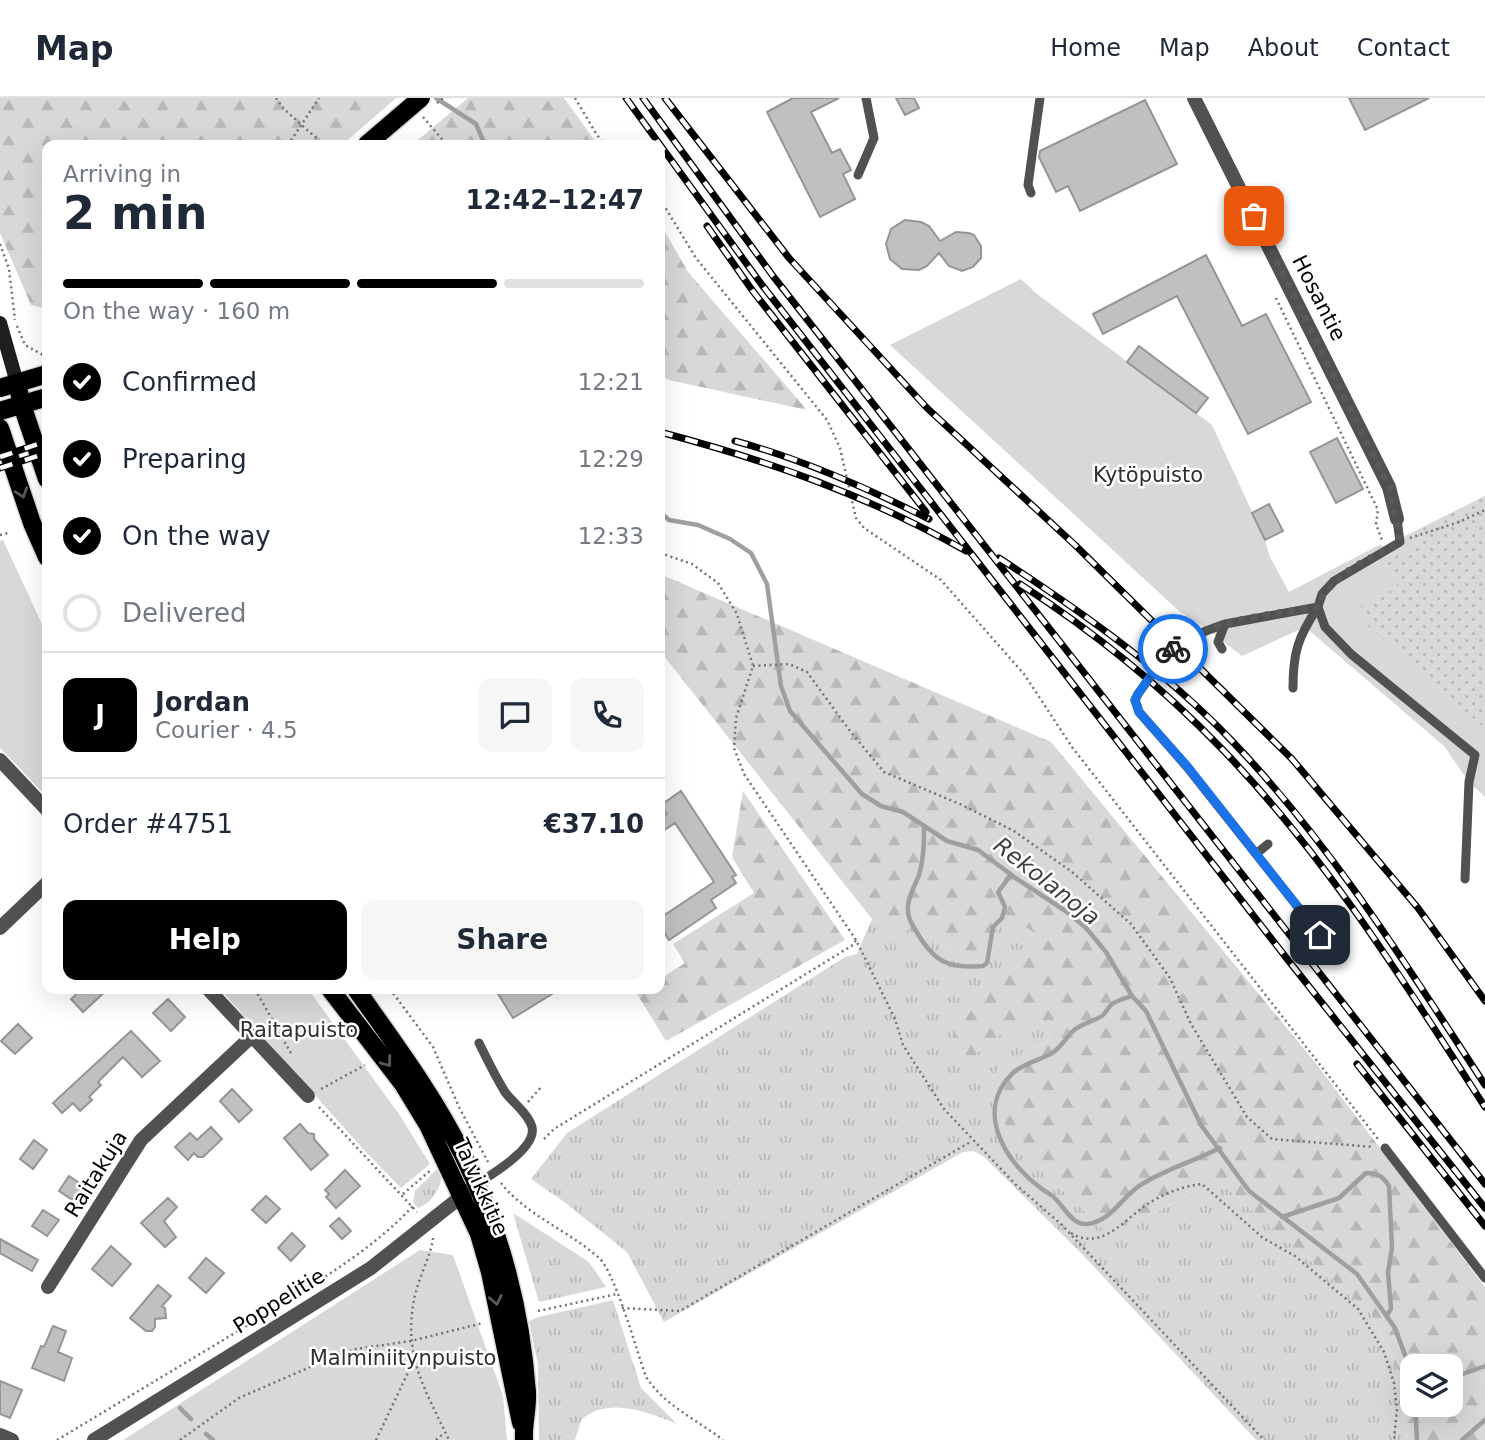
<!DOCTYPE html>
<html lang="en">
<head>
<meta charset="utf-8">
<style>
	:root { --surface:#fff; --page:#f6f6f7; --text:#1f2937; --muted:#747a83; --line:#e0e1e3; --accent:#000 }
	body { margin:0; font-family:"DejaVu Sans",sans-serif; background:var(--page); color:var(--text); height:100vh; display:flex; flex-direction:column; font-size:26px; white-space:nowrap }
	* { box-sizing:border-box; margin:0 }
	p { font-size:23px; color:var(--muted) }
	.icon { flex:none; width:38px; height:38px; fill:none; stroke:currentColor; stroke-width:2; stroke-linecap:round; stroke-linejoin:round }
	.map { position:relative; flex:1; overflow:hidden }
	.side { position:absolute; left:42px; top:42px; width:623px; height:854px; display:flex; flex-direction:column; background:var(--surface); border-radius:14px; box-shadow:0 7px 28px #0002 }
	.side>* { flex:none }
	.buttons { position:absolute; left:1400px; top:1256px; display:grid; gap:14px }
	.buttons a { display:grid; place-items:center; width:63px; height:63px; border-radius:14px; background:var(--surface); box-shadow:0 7px 28px #0002; font-size:35px }
	.pin { position:absolute; display:grid; place-items:center; width:60px; height:60px; color:#fff; margin:-30px; border-radius:14px; box-shadow:0 4px 10px #0006 }
	.courier { position:absolute; display:grid; place-items:center; width:70px; height:70px; margin:-35px; border:5px solid #1a73e8; border-radius:50%; background:#fff; color:#222; box-shadow:0 2px 9px #0007 }
	.head em { font-style:normal; font-weight:600 }
	.head div { display:flex; flex-direction:column-reverse }
	.head { display:flex; align-items:center; justify-content:space-between; height:119px; padding:0 21px }
	h1 { font-size:46px; font-weight:600; line-height:52px }
	.bar { display:grid; grid-template-columns:repeat(4,1fr); gap:10px 7px; align-content:center; height:84px; padding:0 21px }
	.bar i { height:9px; border-radius:5px; background:var(--line) }
	.bar .on { background:var(--accent) }
	.bar p { grid-column:span 4 }
	.line { display:flex; align-items:center; gap:18px; padding:0 21px; border-top:2px solid var(--line) }
	.line div { flex:1 }
	.round { display:grid; place-items:center; flex:none; width:74px; height:74px; border-radius:14px; background:var(--page) }
	ol { padding:0 21px; list-style:none }
	li { display:flex; align-items:center; gap:21px; height:77px }
	li p { margin-inline-start:auto }
	li .icon { padding:7px; border-radius:50%; background:var(--accent); color:#fff; stroke-width:4 }
	li:last-child { color:var(--muted) }
	li i { width:38px; height:38px; border:4px solid var(--line); border-radius:50% }
	.cta { display:flex; gap:14px; margin-top:auto; padding:14px 21px }
	.cta a { flex:1; height:80px; border-radius:14px; background:var(--accent); color:#fff; font-size:28px; font-weight:600; line-height:80px; text-align:center }
	.cta a+a { background:var(--page); color:var(--text) }
	header { display:flex; align-items:center; gap:42px; box-sizing:border-box; height:98px; padding:0 35px; background:var(--surface); border-bottom:2px solid var(--line) }
	header strong { font-size:33px }
	nav { display:flex; gap:38px; margin-inline-start:auto; font-size:24px }
	.map>svg:first-child { display:block }
	.grass { fill:url(#grass-tufts) }
	.forest { fill:url(#forest-firs); fill-rule:evenodd }
	.park { fill:#d8d8d8 }
	.garden { fill:url(#garden-dots) }
	.lines { fill:none; stroke-linecap:round; stroke-linejoin:round }
	.stream { stroke:#9f9f9f; stroke-width:4.5 }
	.building { fill:#c0c0c0; stroke:#959595; stroke-width:2 }
	.primary-casing { stroke:#dbdbdb; stroke-width:21 }
	.path { stroke:#737373; stroke-width:2.5; stroke-dasharray:2 3.5; stroke-linecap:butt }
	.lane { stroke:#515151; stroke-width:9 }
	.street { stroke:#515151; stroke-width:14 }
	.secondary { stroke:#1e1e1e; stroke-width:14 }
	.primary { stroke:#000; stroke-width:18 }
	.rail-casing { stroke:#000; stroke-width:7 }
	.rail { stroke:#fff; stroke-width:4.5; stroke-dasharray:13; stroke-linecap:butt }
	.primary-bridge-casing { stroke:#dbdbdb; stroke-width:21; stroke-linecap:butt }
	.path-bridge { stroke:#737373; stroke-width:2.5; stroke-dasharray:2 3.5; stroke-linecap:butt }
	.primary-bridge { stroke:#000; stroke-width:18 }
	.oneway { stroke:#595959 }
	.done { stroke:#595959; stroke-width:7; stroke-dasharray:0 12.6 }
	.route { stroke:#1a73e8; stroke-width:9 }
	.labels { text-anchor:middle; dominant-baseline:central; stroke-width:5; stroke-linejoin:round; paint-order:stroke }
	.street-label { font-size:21px; fill:#000; stroke:#fff }
	.park-label { font-size:21px; fill:#2f2f2f; stroke:#fff }
	.water-label { font-size:23px; font-style:italic; fill:#404040; stroke:#fff }
</style>
</head>
<body>
<header>
<strong>Map</strong>
<nav><a>Home</a><a>Map</a><a>About</a><a>Contact</a></nav>
</header>
<div class="map">
<svg width="1485" height="1342" viewBox="0 0 1485 1342">
	<defs>
		<pattern id="grass-tufts" width="24" height="20" patternUnits="userSpaceOnUse" patternTransform="scale(1.75)"><rect width="24" height="20" fill="#d8d8d8"/><path d="M3 7l-1-3M5 7V3M7 7l1-3M15 17l-1-3M17 17v-4M19 17l1-3" fill="none" stroke="#b8b8b8"/></pattern>
		<pattern id="forest-firs" width="22" height="20" patternUnits="userSpaceOnUse" patternTransform="scale(1.75)"><rect width="22" height="20" fill="#d8d8d8"/><path d="M5 1l3.5 6h-7zM16 11l3.5 6h-7z" fill="#b8b8b8"/></pattern>
		<pattern id="garden-dots" width="8" height="8" patternUnits="userSpaceOnUse" patternTransform="scale(1.75)"><rect width="8" height="8" fill="#d8d8d8"/><path d="M2 2h.1M6 6h.1" fill="none" stroke="#b8b8b8" stroke-width="1.8" stroke-linecap="round"/></pattern>
	</defs>
	<rect width="100%" height="100%" fill="#fff"/>
	<path class="grass" d="M1001,813L1035,835L1019,867L1000,882L965,918L1008,931L1029,917L1042,923L1051,935L1046,945L1028,951L1148,1119L1216,1081L1371,1215L1400,1277L1407,1342H1256L1081,1155L983,1058L973,1053L963,1054L664,1224L627,1154L563,1103L531,1081L567,1035L845,859L857,856L872,821L920,836L972,865L988,855Z
		M436,1072H439C446,1086 432,1105 418,1110L413,1104L415,1093Z
		M513,1115L589,1164L606,1189L539,1204Z
		M613,1202L641,1290L677,1326C648,1314 608,1298 581,1322L575,1342H539L538,1267L529,1223L539,1219Z"/>
	<path class="forest" d="M0,0H396L342,47H47V211L31,207L0,135Z
		M468,0H564L598,47H412Z
		M660,125L688,174L807,312L669,282L660,277Z
		M660,476L1051,644L1314,963L1485,1189V1342H1407L1400,1277L1371,1215L1216,1081L1148,1119L1106,1134L1014,1046L990,990L992,976L1028,951L1046,945L1051,935L1042,923L1029,917L1008,931L963,967L951,965V944L965,918L1000,882L1019,867L1035,835L1001,814L988,855L972,865L920,836L872,821L660,553ZM1412,1269H1451V1307H1412Z
		M743,693L845,842L666,943L637,896L645,891H660V881L685,865L673,846L754,795L732,759Z"/>
	<path class="park" d="M1021,181L1037,196L1212,327L1265,442L1270,459L1289,494L1381,446L1383,449L1485,398V699L1469,684L1444,648L1305,529L1242,558L1203,528L1179,513L890,247Z
		M3,442L47,537V699L0,650V443Z
		M220,891H308L399,1016L430,1066L401,1090L364,1052Z
		M420,1152L453,1157L503,1298L507,1342H123Z"/>
	<path class="garden" d="M1485,398V631L1369,529L1358,510L1398,489L1386,464L1418,446V433Z"/>
	<g class="lines">
		<path class="stream" d="M436,0L476,26L485,47
			M660,414L669,422L698,427L730,441L751,455L767,486L781,588L790,613L862,696L881,708L903,714L947,743L978,752L1017,781L1067,814L1086,830L1106,854L1132,898L1146,913L1201,1027L1249,1093L1357,1176L1395,1230L1412,1276
			M924,728C924,745 924,760 919,777C915,788 909,796 908,808C907,818 911,825 916,833C934,864 948,871 983,868L987,865L993,829L1002,820L1005,809L998,794L1011,777
			M1132,898C1126,900 1118,902 1112,906C1108,909 1106,915 1102,918C1093,924 1081,925 1073,933C1067,939 1062,947 1055,953C1043,962 1025,964 1013,975C970,1016 1011,1073 1051,1097C1063,1105 1071,1128 1087,1126C1111,1124 1122,1098 1142,1086C1166,1071 1194,1063 1220,1050
			M1282,1119L1339,1100L1366,1075C1377,1075 1383,1078 1389,1088L1392,1150L1388,1174L1391,1211L1387,1217
			M1451,1280L1485,1268
			M1415,1307L1417,1342
			M180,1310L191,1321
			M206,1336L213,1342
			M1462,1342L1485,1322"/>
	</g>
	<path class="building" d="M793,0H839L811,14L832,55L840,51L851,72L843,76L855,101L820,119L767,14Z
		M896,0H914L919,10L905,17Z
		M1349,0H1429L1365,32Z
		M1145,2L1177,66L1080,113L1068,88L1056,94L1039,59L1040,53Z
		M905,122L921,124L929,128L940,143L956,134L969,135L974,137L981,148V160L973,169L962,173L949,168L939,155L927,168L919,172L902,171L890,161L886,146L891,131Z
		M1206,157L1242,228L1266,216L1311,304L1248,336L1177,198L1103,236L1093,216Z
		M1139,248L1208,300L1196,315L1127,264Z
		M1337,340L1363,391L1336,405L1310,354Z
		M1269,406L1283,433L1265,442L1252,415Z
		M681,693L736,777L732,779L736,785L711,802L716,810L669,842L660,828V820L714,784L675,725L660,735V721L667,716L661,707Z
		M82,891H108L83,914L71,901Z
		M495,891H560L513,920Z
		M168,901L185,919L171,933L153,915Z
		M18,926L32,940L15,956L1,943Z
		M131,933L160,963L142,979L123,959L98,984L101,987L89,999L92,1002L80,1013L73,1005L62,1015L53,1005Z
		M232,991L252,1012L239,1024L220,1003Z
		M300,1026L308,1035L314,1036V1041L328,1057L311,1072L284,1040Z
		M211,1029L222,1041L203,1059H198L194,1055L188,1062L175,1049L190,1035L197,1042Z
		M34,1042L47,1052L33,1071L20,1061Z
		M345,1072L360,1088L336,1110L326,1099L329,1096L325,1092Z
		M69,1078L87,1090L77,1105L59,1093Z
		M266,1098L280,1111L266,1125L252,1112Z
		M168,1100L177,1109L164,1123L176,1139L165,1149L141,1125Z
		M43,1112L59,1122L47,1138L32,1128Z
		M339,1120L351,1133L342,1141L330,1128Z
		M292,1135L305,1148L291,1163L278,1150Z
		M0,1141L38,1162L32,1173L0,1155Z
		M111,1148L131,1166L112,1188L92,1171Z
		M206,1160L224,1175L206,1195L189,1180Z
		M158,1187L171,1198L162,1208L165,1210L166,1220L155,1221V1229L152,1233H146L130,1220Z
		M53,1228L66,1233L58,1254L72,1260L64,1283L32,1270L41,1248L44,1249Z
		M0,1283L22,1292L10,1320L0,1316Z"/>
	<g class="lines">
		<defs>
			<path id="primary" d="M17,285L22,307L47,381
				M0,290L47,276
				M0,313L47,299
				M0,330L32,425L47,459
				M330,891L403,986L428,1027L479,1136L490,1174L521,1325
				M356,891C394,945 434,998 463,1057C500,1131 521,1212 527,1294C528,1310 523,1326 524,1342"/>
		</defs>
		<use href="#primary" class="primary-casing"/>
		<path class="path" d="M276,0L284,11L324,47
			M575,0L597,37L605,47
			M423,19L447,47
			M288,47L319,0
			M660,101L696,160L827,322L840,350L856,420L864,430L941,482L1024,576L1072,649L1378,1041
			M0,146L9,171L15,222
			M1276,200L1378,412L1376,426L1382,442
			M17,228L25,247L43,257L45,262
			M0,437L8,435
			M1410,440L1459,424L1485,412
			M660,455L692,466L718,485L737,516L753,568L736,620L734,650L744,676L856,842L895,921L903,947L944,1011L1015,1086L1062,1127L1264,1342
			M753,568L789,566L807,574L850,633L884,674L962,707L1014,733L1072,774L1131,826L1170,880L1191,926L1247,1019L1272,1041L1374,1049
			M255,891L292,957
			M390,891L433,949L459,1009L488,1064
			M321,991L365,967
			M528,1004L542,988
			M319,1009L417,1114
			M544,1041L554,1031L853,847L856,842
			M501,1085C527,1118 568,1132 599,1160C615,1174 637,1254 646,1279C665,1308 696,1321 723,1342
			M403,1096L432,1071
			M1071,1135C1099,1152 1120,1127 1142,1110C1158,1098 1181,1088 1202,1086L1263,1140L1295,1158L1358,1211L1384,1254L1394,1285L1397,1311L1394,1342
			M433,1140C432,1155 417,1183 414,1202C403,1259 426,1293 449,1342
			M279,1208C326,1178 374,1150 413,1108
			M622,1210L680,1213L972,1043
			M538,1213L617,1196
			M57,1342L273,1212
			M180,1342L239,1300L333,1259L356,1251L411,1243L483,1225
			M376,1342L413,1264
			M436,1342L444,1335"/>
		<path class="lane" d="M858,77L874,40L866,0
			M1031,95L1028,87L1040,0
			M1397,421L1400,444L1334,483L1322,496L1318,509L1325,529L1351,556L1475,657L1469,684L1465,781
			M1225,526C1174,543 1168,554 1138,596L1135,602L1139,614L1187,669L1320,837
			M1222,551L1218,544L1225,526L1318,509
			M1293,590C1293,554 1298,539 1318,509
			M1256,756L1268,746
			M1385,1050L1485,1180
			M477,1086C492,1076 537,1050 532,1029C528,1015 513,1005 505,994C495,978 487,961 479,945"/>
		<path class="street" d="M1194,0L1389,389L1397,421
			M0,662L47,712
			M0,830L47,785
			M208,891L308,998
			M48,1189L141,1042L253,937
			M0,1337L12,1342
			M94,1342L371,1170L477,1086"/>
		<path class="secondary" d="M0,225L17,285"/>
		<use href="#primary" class="primary"/>
		<defs>
			<path id="rail" d="M626,0L762,187L1288,862L1485,1110
				M643,0L773,178L1485,1086
				M665,0L789,160L927,310L1075,447L1292,661L1418,810L1485,903
				M707,128L752,192L926,414
				M660,334C769,363 867,397 966,453
				M735,343C802,361 867,390 929,421
				M0,359L47,343
				M0,370L47,355
				M999,460C1082,514 1163,571 1232,643C1331,746 1407,868 1485,987
				M1020,486C1093,533 1161,588 1221,650C1325,757 1405,885 1485,1009
				M1357,966L1485,1128"/>
		</defs>
		<use href="#rail" class="rail-casing"/>
		<use href="#rail" class="rail"/>
		<defs>
			<path id="primary-bridge" d="M366,47L421,0"/>
		</defs>
		<use href="#primary-bridge" class="primary-bridge-casing"/>
		<path class="path-bridge" d="M437,5L443,0"/>
		<use href="#primary-bridge" class="primary-bridge"/>
	</g>
	<defs><path id="oneway-chevron" d="M-2-3.5L2.5 0L-2 3.5" fill="none" stroke-width="1.6" stroke-linecap="round" stroke-linejoin="round" transform="scale(1.75)"/></defs>
	<g class="oneway">
		<use href="#oneway-chevron" transform="translate(22 395) rotate(71)"/>
		<use href="#oneway-chevron" transform="translate(387 964) rotate(53)"/>
		<use href="#oneway-chevron" transform="translate(496 1202) rotate(79)"/>
	</g>
	<g class="lines">
		<path class="done" d="M1173,551C1206,521 1276,516 1318,509C1329,475 1372,461 1400,444L1389,389L1254,118"/>
		<path class="route" d="M1173,551L1164,559L1138,596L1135,602L1139,614L1187,668L1320,837"/>
	</g>
	<g class="labels">
		<g class="street-label">
			<text transform="translate(1319 200) rotate(63)">Hosantie</text>
			<text transform="translate(96 1076) rotate(-58)">Raitakuja</text>
			<text transform="translate(481 1089) rotate(66)">Talvikkitie</text>
			<text transform="translate(279 1203) rotate(-32)">Poppelitie</text>
		</g>
		<g class="park-label">
			<text x="1148" y="377">Kytöpuisto</text>
			<text x="299" y="932">Raitapuisto</text>
			<text x="403" y="1260">Malminiitynpuisto</text>
		</g>
		<g class="water-label">
			<text transform="translate(1047 783) rotate(38)">Rekolanoja</text>
		</g>
	</g>
</svg>
<div class="buttons">
<a><svg class="icon" aria-label="layers" viewBox="0 0 24 24"><path d="M12 4l9 5-9 5-9-5zM3 14l9 5 9-5"/></svg></a>
</div>
<div class="pin" style="left:1254px;top:118px;background:#ea580c"><svg class="icon" aria-label="bag" viewBox="0 0 24 24"><path d="M5 8h14l-1 12H6zM9 8a3 3 0 0 1 6 0"/></svg></div>
<div class="pin" style="left:1320px;top:837px;background:#1f2937"><svg class="icon" aria-label="home" viewBox="0 0 24 24"><path d="M3 11l9-7 9 7M6 9v11h12V9"/></svg></div>
<div class="courier" style="left:1173px;top:551px"><svg class="icon" aria-label="bike" viewBox="0 0 24 24"><circle cx="6" cy="16" r="4"/><circle cx="18" cy="16" r="4"/><path d="M6 16l4-8h5l3 8M10 8l3 8H6M13 5h3"/></svg></div>
<section class="side">
<div class="head"><div><h1>2 min</h1><p>Arriving in</p></div><em>12:42–12:47</em></div>
<div class="bar"><i class="on"></i><i class="on"></i><i class="on"></i><i></i><p>On the way · 160 m</p></div>
<ol>
<li><svg class="icon" aria-label="check" viewBox="0 0 24 24"><path d="M5 12l5 5 9-10"/></svg>Confirmed<p>12:21</p></li>
<li><svg class="icon" aria-label="check" viewBox="0 0 24 24"><path d="M5 12l5 5 9-10"/></svg>Preparing<p>12:29</p></li>
<li><svg class="icon" aria-label="check" viewBox="0 0 24 24"><path d="M5 12l5 5 9-10"/></svg>On the way<p>12:33</p></li>
<li><i></i>Delivered</li>
</ol>
<div class="line" style="height:126px"><b class="round" style="background:var(--accent);color:#fff">J</b><div><b>Jordan</b><p>Courier · 4.5</p></div><a class="round"><svg class="icon" aria-label="chat" viewBox="0 0 24 24"><path d="M4 5h16v11H9l-5 4z"/></svg></a><a class="round"><svg class="icon" aria-label="phone" viewBox="0 0 24 24"><path d="M5 4h4l2 5-3 2q2 4 5 5l2-3 5 2v4C11 20 4 13 5 4z"/></svg></a></div>
<div class="line" style="height:91px"><div>Order #4751</div><b>€37.10</b></div>
<div class="cta"><a>Help</a><a>Share</a></div>
</section>
</div>
</body>
</html>
